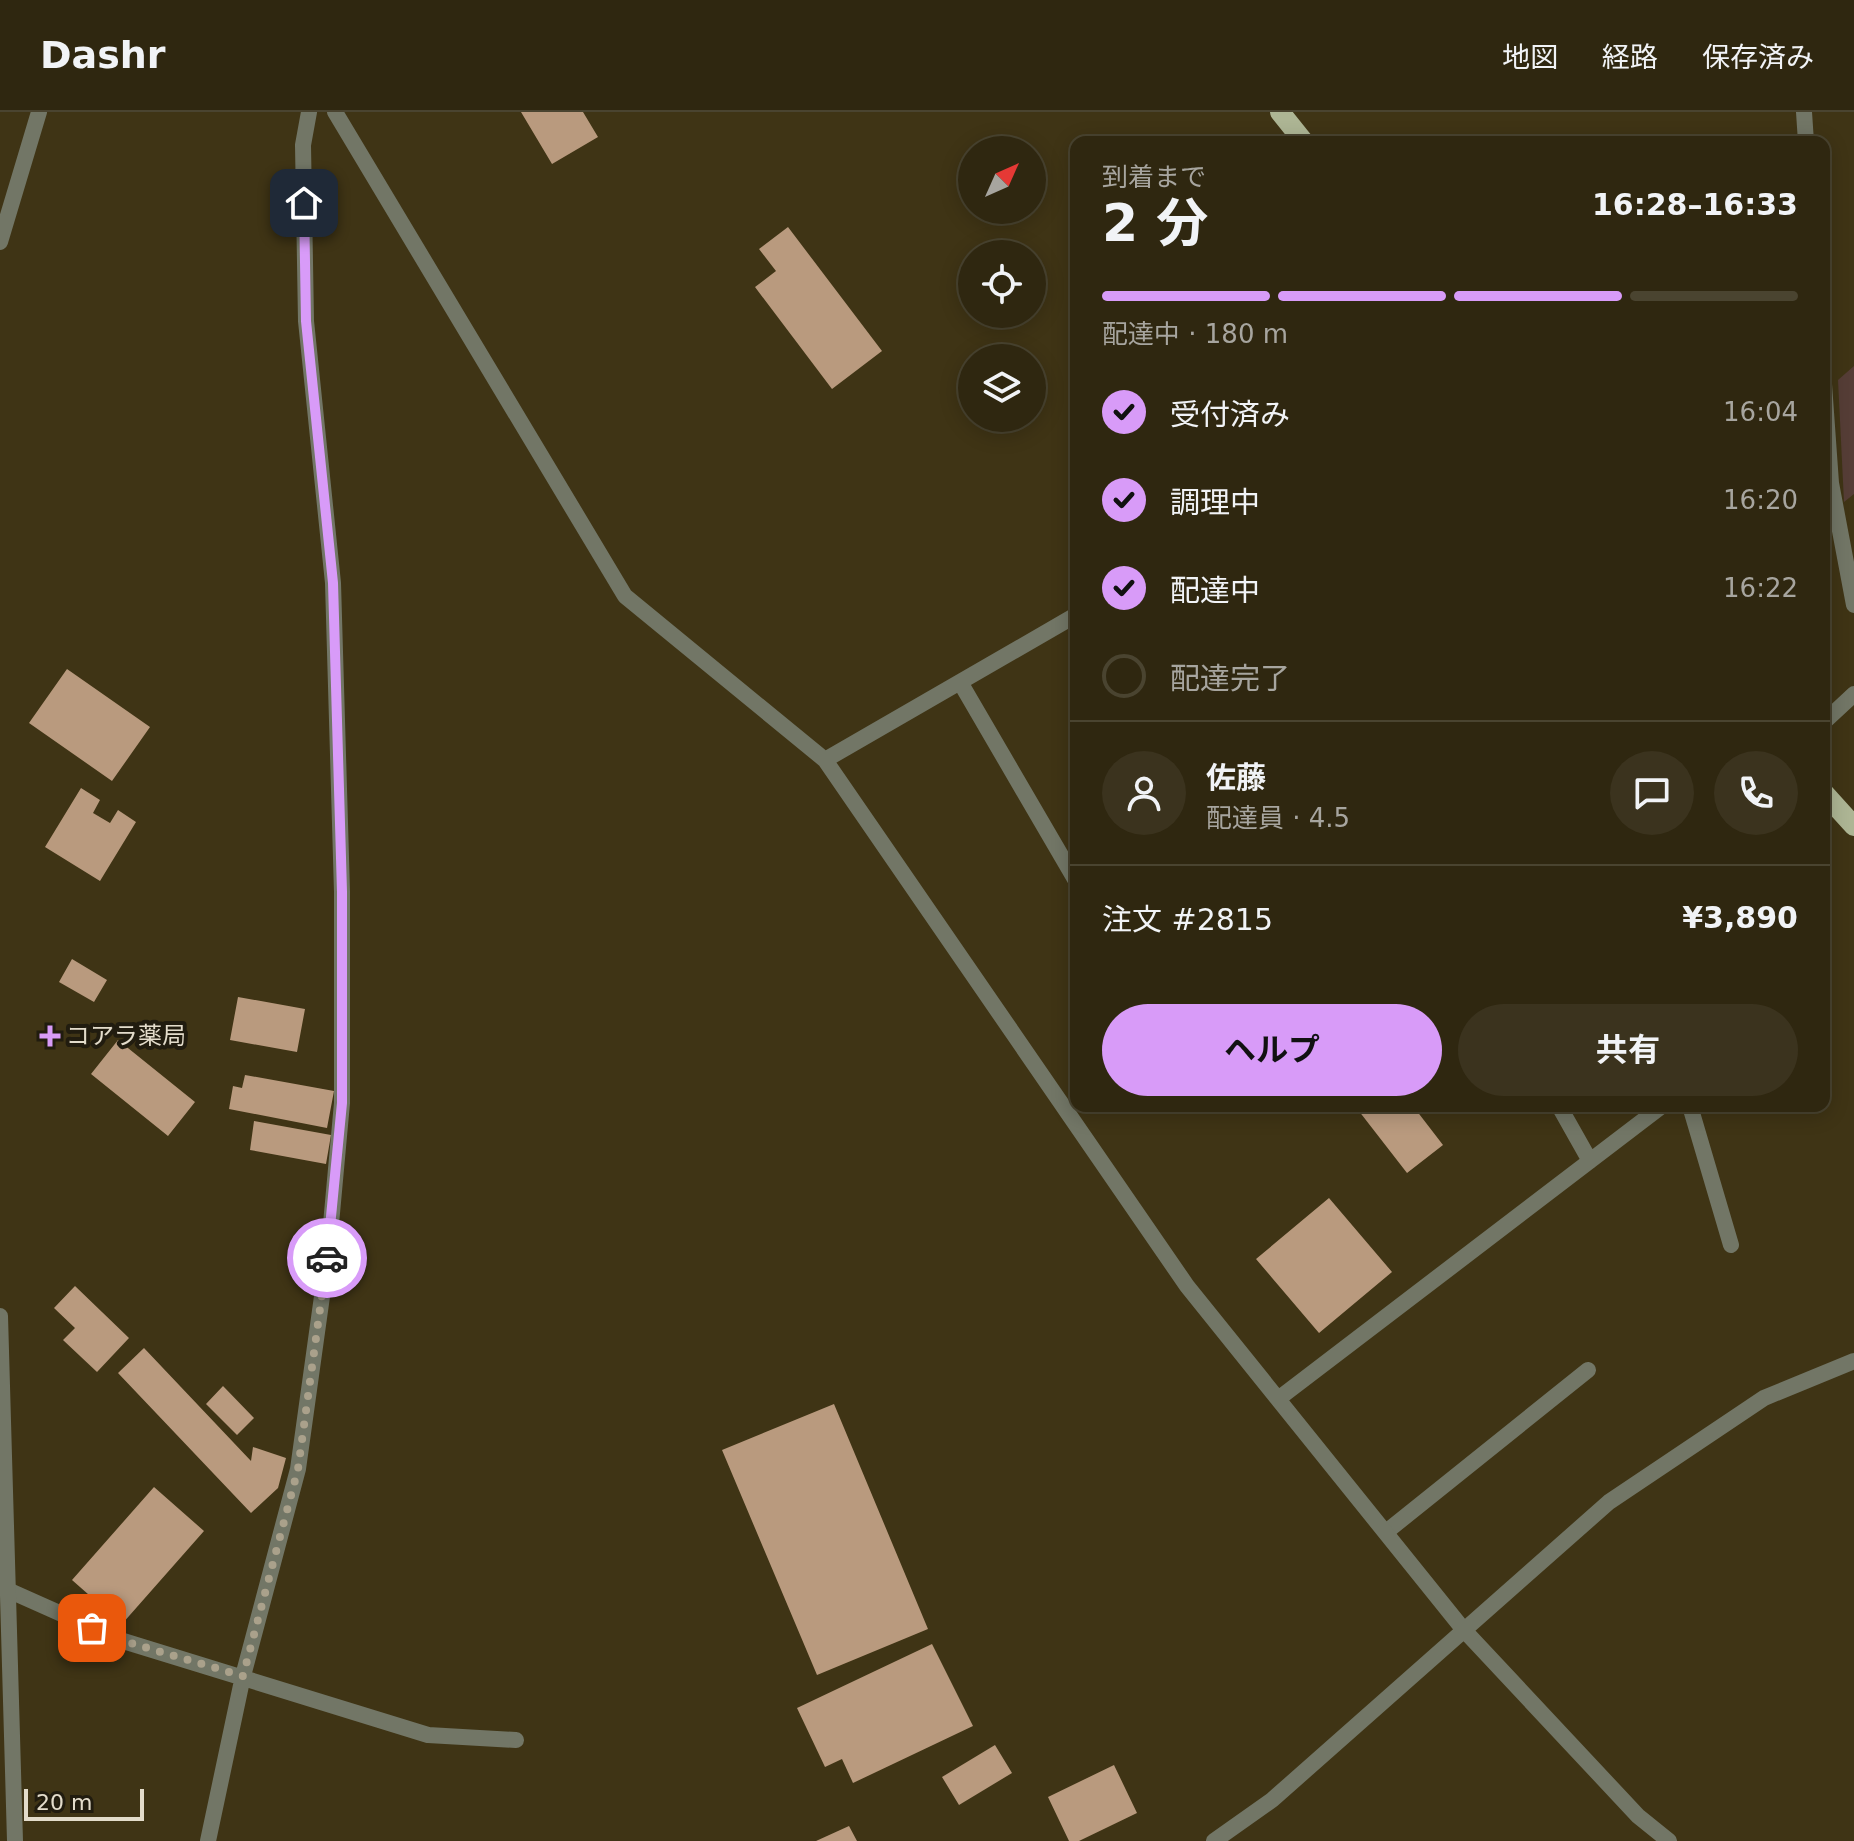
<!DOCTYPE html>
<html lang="ja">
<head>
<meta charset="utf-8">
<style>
	:root { --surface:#2f2710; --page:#3b331e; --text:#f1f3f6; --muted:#a7a59f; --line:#4a4430; --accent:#d89bf8 }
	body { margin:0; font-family:"DejaVu Sans","Noto Sans JP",sans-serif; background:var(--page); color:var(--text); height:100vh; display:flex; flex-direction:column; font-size:30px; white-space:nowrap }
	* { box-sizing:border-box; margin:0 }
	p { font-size:26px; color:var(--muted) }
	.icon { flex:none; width:44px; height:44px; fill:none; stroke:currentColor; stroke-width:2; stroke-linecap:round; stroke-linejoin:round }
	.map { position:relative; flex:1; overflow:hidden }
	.sheet { position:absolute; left:1070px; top:24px; width:760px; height:976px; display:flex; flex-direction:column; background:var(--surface); border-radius:16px; box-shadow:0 4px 20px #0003,0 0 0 2px var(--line) }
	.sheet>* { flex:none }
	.needle { width:52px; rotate:45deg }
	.fabs { position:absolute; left:958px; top:24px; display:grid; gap:16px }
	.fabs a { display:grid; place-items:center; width:88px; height:88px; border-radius:50%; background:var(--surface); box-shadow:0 4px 20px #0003,0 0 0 2px var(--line); font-size:40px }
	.scale { position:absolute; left:24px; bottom:20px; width:120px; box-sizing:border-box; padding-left:8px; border:4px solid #e3dccb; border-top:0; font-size:22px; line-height:28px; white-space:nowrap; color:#e3dccb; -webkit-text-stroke:6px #211c0f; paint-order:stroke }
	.pin { position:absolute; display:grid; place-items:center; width:68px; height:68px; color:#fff; margin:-34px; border-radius:16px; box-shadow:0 4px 12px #0006 }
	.courier { position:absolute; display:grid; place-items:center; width:80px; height:80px; margin:-40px; border:6px solid #d89bf8; border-radius:50%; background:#fff; color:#222; box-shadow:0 2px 10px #0007 }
	.summary em { font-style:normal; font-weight:700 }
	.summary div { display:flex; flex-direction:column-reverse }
	.summary { display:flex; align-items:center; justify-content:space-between; height:136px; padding:0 32px }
	h1 { font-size:52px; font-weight:700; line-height:60px }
	.bar { display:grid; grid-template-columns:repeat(4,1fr); gap:12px 8px; align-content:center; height:96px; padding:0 32px }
	.bar i { height:10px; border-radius:6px; background:var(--line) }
	.bar .on { background:var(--accent) }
	.bar p { grid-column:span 4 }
	.line { display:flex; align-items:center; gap:20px; padding:0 32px; border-top:2px solid var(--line) }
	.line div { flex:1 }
	.round { display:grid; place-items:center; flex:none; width:84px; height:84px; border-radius:42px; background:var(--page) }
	ol { padding:0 32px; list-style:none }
	li { display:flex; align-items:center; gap:24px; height:88px }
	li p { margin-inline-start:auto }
	li .icon { padding:8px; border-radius:50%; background:var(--accent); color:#111; stroke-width:4 }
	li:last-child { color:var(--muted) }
	li i { width:44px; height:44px; border:4px solid var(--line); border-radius:50% }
	.cta { display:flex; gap:16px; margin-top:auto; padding:16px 32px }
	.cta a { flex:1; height:92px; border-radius:48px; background:var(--accent); color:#111; font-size:32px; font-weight:700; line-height:92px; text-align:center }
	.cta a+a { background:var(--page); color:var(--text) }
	header { display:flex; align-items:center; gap:48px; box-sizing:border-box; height:112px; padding:0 40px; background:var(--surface); border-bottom:2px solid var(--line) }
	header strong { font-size:38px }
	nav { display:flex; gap:44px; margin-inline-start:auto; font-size:28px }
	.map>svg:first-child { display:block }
	.green { fill:#553d36 }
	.building { fill:#b99a7e }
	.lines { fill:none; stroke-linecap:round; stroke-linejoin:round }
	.service { stroke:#727666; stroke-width:16 }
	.minor { stroke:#727666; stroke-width:16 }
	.tertiary { stroke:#727666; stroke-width:16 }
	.primary { stroke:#adb594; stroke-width:20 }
	.done { stroke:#aaa18b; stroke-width:8; stroke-dasharray:0 14.4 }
	.route { stroke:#d89bf8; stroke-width:10 }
	.poi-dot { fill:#d89bf8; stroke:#211c0f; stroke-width:3 }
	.labels { text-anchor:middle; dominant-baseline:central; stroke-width:8; stroke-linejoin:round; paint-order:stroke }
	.poi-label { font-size:24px; fill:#e3dccb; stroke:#211c0f; text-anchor:start }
</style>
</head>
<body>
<header>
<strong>Dashr</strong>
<nav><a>地図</a><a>経路</a><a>保存済み</a></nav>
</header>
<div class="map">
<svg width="1854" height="1729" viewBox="0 0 1854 1729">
	<rect width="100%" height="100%" fill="#3f3415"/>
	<path class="green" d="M1854,254V382L1844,390L1838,268Z"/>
	<path class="building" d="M521,0H583L598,25L552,52Z
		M788,115L882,239L832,277L755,175L776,159L759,137Z
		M67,557L150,615L112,669L29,611Z
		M81,676L100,688L93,701L110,711L118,698L136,710L100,769L45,735Z
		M72,847L107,868L94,890L59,870Z
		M238,885L305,897L297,940L230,928Z
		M118,928L195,990L168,1024L91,962Z
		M245,963L334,979L327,1016L229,997L233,974L242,976Z
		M1355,994H1413L1443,1033L1407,1061Z
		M254,1009L331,1023L326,1052L250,1038Z
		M1329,1086L1392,1160L1319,1221L1256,1147Z
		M75,1174L129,1226L97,1260L63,1228L75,1216L54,1196Z
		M144,1236L251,1349L253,1335L286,1346L278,1376L251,1401L118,1261Z
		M223,1274L254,1306L237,1323L206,1292Z
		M834,1292L928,1517L817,1563L722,1338Z
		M154,1375L204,1419L122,1512L72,1468Z
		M932,1532L973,1614L853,1671L842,1647L825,1655L797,1596Z
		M995,1633L1012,1661L959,1693L942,1665Z
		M1114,1653L1137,1701L1079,1729H1069L1048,1685Z
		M849,1714L857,1729H816Z"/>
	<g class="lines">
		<path class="service" d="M1824,272L1831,371L1854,493
			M1386,1420L1588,1258"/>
		<path class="minor" d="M335,0L625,484L825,648L1187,1174L1463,1517L1638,1704L1669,1729
			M1804,0L1806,30
			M960,570L1076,769
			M1824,610L1854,582
			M825,648L1076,503
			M1559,994L1590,1049
			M1690,994L1731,1133
			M1278,1287L1662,994
			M10,1479L120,1528L428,1623L516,1628
			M208,1729L243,1564L298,1357L329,1134L342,991V780L333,471L306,209L303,33L309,0
			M1214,1729L1272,1688L1609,1390L1764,1286L1854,1249"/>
		<path class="tertiary" d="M0,130L39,0
			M0,1204L15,1729"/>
		<path class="primary" d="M1280,0L1304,30
			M1824,681L1854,714"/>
	</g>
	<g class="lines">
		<path class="done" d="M92,1516L120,1528L243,1564L298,1357L327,1146"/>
		<path class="route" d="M304,91L306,209L333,471L342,780V991L327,1146"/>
	</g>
	<path class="poi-dot" d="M46 912h8v8h8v8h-8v8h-8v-8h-8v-8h8z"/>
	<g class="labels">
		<g class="poi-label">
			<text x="66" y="924">コアラ薬局</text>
		</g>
	</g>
</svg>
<div class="fabs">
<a><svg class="needle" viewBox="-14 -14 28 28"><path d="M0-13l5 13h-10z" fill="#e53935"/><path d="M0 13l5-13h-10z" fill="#a7a59f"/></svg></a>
<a><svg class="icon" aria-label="locate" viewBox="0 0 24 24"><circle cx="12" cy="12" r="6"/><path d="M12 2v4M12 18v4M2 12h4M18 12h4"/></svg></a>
<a><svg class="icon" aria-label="layers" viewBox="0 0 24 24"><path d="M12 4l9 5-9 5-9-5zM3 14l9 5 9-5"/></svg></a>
</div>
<div class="scale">20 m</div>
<div class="pin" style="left:92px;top:1516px;background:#ea580c"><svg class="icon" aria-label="bag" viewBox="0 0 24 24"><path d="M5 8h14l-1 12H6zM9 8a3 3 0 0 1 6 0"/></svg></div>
<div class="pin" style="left:304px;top:91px;background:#1f2937"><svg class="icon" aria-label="home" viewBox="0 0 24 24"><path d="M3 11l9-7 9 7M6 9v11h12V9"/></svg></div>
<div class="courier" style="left:327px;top:1146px"><svg class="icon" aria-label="car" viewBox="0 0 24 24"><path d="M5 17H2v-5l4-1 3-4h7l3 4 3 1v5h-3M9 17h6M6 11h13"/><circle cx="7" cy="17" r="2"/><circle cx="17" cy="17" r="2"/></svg></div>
<section class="sheet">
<div class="summary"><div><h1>2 分</h1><p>到着まで</p></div><em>16:28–16:33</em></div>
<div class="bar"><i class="on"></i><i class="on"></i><i class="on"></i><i></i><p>配達中 · 180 m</p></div>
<ol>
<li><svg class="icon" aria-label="check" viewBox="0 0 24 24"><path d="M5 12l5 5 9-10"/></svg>受付済み<p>16:04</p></li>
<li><svg class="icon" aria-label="check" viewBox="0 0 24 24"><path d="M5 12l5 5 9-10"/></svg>調理中<p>16:20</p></li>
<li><svg class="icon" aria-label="check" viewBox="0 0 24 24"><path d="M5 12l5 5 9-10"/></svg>配達中<p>16:22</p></li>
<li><i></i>配達完了</li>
</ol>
<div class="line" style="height:144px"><a class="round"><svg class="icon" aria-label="person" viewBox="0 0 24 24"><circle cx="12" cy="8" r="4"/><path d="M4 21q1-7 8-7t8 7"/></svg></a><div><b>佐藤</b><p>配達員 · 4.5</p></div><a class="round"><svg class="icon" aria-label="chat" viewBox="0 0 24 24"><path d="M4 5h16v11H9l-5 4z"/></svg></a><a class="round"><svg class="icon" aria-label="phone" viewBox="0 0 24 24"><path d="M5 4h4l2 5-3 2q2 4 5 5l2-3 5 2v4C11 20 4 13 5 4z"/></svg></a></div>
<div class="line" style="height:104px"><div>注文 #2815</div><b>¥3,890</b></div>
<div class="cta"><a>ヘルプ</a><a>共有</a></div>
</section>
</div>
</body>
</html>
